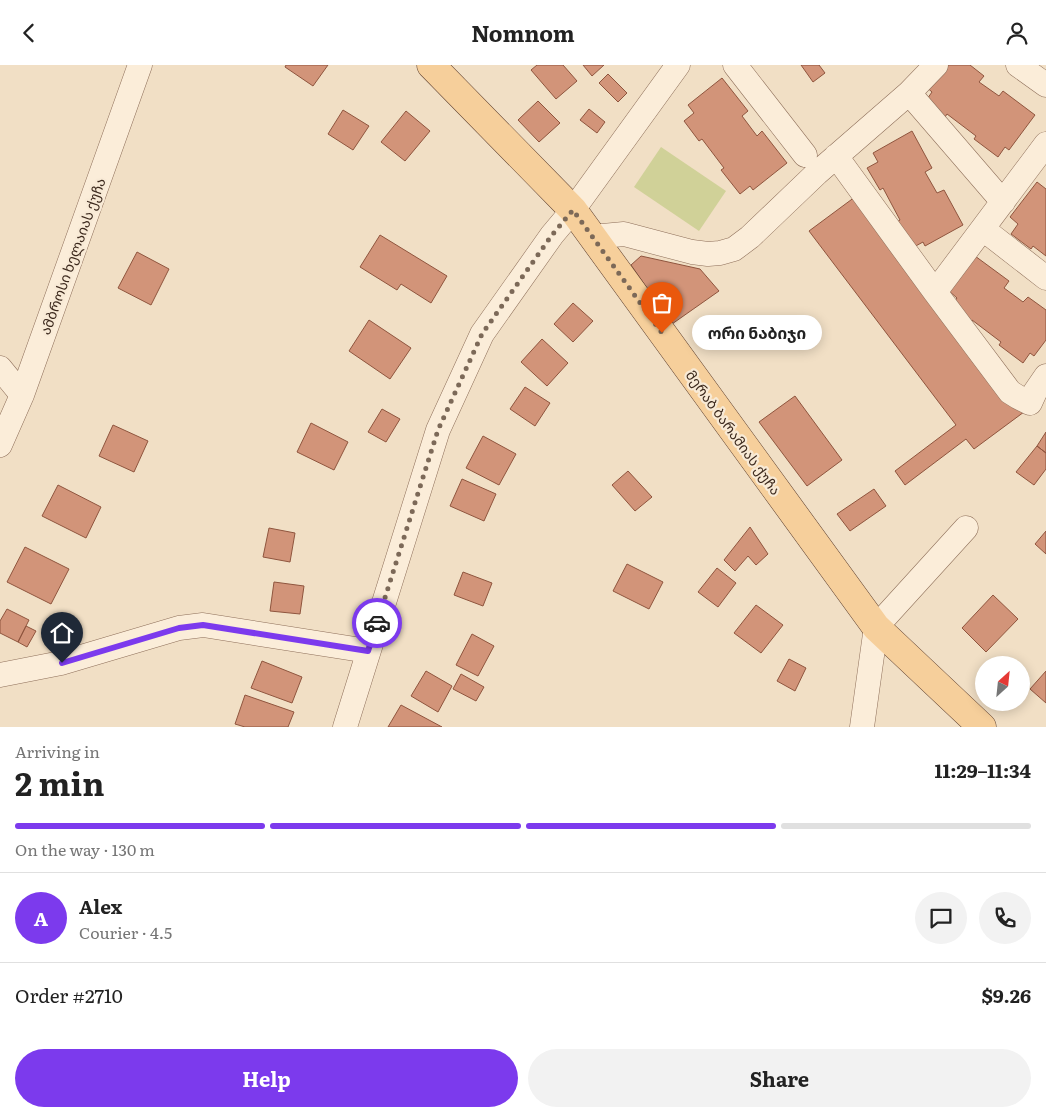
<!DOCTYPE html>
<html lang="en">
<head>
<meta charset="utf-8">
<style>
	:root { --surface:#fff; --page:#f2f2f2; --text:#222; --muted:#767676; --line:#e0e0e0; --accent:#7c3aed }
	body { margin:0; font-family:Literata,"Noto Sans Georgian",serif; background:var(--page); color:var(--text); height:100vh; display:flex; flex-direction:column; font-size:19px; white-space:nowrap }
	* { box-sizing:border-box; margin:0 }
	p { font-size:16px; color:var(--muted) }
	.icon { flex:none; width:28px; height:28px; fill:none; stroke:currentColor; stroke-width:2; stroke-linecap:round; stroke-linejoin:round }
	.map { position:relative; height:662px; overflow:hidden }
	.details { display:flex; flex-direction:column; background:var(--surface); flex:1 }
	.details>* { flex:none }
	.needle { width:32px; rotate:27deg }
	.tools { position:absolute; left:975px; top:591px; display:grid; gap:10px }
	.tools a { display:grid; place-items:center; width:55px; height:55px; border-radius:50%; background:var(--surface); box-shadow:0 2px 12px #0003; font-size:25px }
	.pin { position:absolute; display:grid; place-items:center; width:42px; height:42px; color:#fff; margin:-51px -21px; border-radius:50% 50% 50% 0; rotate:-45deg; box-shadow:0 0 5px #0007 }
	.pin .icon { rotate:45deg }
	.courier { position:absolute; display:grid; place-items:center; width:50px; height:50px; margin:-25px; border:4px solid #7c3aed; border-radius:50%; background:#fff; color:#222; box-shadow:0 1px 6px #0007 }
	.bubble { position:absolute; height:35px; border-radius:18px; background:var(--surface); box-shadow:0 2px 12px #0003; font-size:16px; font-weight:700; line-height:35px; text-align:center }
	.headline em { font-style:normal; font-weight:700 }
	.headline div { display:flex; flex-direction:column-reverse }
	.headline { display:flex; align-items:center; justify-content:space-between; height:85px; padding:0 15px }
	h1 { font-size:32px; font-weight:700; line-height:38px }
	.bar { display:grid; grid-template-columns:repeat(4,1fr); gap:8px 5px; align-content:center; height:60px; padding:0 15px }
	.bar i { height:6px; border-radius:4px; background:var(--line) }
	.bar .selected { background:var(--accent) }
	.bar p { grid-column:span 4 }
	.line { display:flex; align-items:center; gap:12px; padding:0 15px; border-top:1px solid var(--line) }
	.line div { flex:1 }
	.round { display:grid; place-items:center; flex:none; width:52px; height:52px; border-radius:26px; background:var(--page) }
	.primary-button { display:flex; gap:10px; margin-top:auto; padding:10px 15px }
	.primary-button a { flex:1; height:58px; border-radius:30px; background:var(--accent); color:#fff; font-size:20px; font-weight:700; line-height:58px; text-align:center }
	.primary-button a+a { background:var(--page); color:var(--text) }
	header { display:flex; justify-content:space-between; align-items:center; height:65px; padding:0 15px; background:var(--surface); font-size:22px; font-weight:700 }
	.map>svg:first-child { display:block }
	.green { fill:#d0d198 }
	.building { fill:#d29479; stroke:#8f553e }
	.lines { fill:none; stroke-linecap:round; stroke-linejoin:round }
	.minor-casing { stroke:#8e6f5a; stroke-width:25 }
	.major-casing { stroke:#5c3e2e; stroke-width:29 }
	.minor { stroke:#fbedd9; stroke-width:24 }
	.major { stroke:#f6cf9b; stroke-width:28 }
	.done { stroke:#7c6958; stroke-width:5; stroke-dasharray:0 9 }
	.route { stroke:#7c3aed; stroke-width:6 }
	.labels { text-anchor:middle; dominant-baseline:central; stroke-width:4.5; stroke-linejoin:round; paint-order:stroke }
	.street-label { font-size:14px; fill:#3d2a1e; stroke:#f8ead6 }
</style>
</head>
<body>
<header><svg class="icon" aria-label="back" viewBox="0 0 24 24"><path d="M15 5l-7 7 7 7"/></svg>Nomnom<svg class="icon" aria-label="person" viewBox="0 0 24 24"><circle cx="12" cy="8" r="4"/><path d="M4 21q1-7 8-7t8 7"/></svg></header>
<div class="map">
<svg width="1046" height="662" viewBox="0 0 1046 662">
	<rect width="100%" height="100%" fill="#f1dfc5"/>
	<path class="green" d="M661,82L726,126L699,166L634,122Z"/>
	<path class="building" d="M286,0H328L313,21L285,2Z
		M537,0H563L577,16L556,34L531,5Z
		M583,0H604L592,11Z
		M801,0H819L825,8L813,17Z
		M939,0H970L984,11L979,17L999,31L1003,26L1035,50L1009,85L1005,82L998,92L974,74L976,71L947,49L945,52L925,37L932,27L924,20Z
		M608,9L627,28L618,37L599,18Z
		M722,13L748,46L742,51L757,71L762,66L787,98L753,125L750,121L740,129L721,105L724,103L702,74L699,76L684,56L694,48L688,40Z
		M538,36L560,58L539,77L518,55Z
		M589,44L605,57L597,68L580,55Z
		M343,45L369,61L353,85L328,69Z
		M406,46L430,66L405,96L381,77Z
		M912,66L932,103L925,107L937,128L944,125L963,160L925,181L923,177L912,183L897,157L900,155L883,123L880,125L867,103L878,97L873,88Z
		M1037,117L1046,124V191L1033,181L1031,184L1011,169L1018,159L1010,152Z
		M863,126L1028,344L974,384L966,374L905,420L895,406L956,360L809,166Z
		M380,170L447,211L431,238L401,219L397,225L360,202Z
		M137,187L169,204L151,240L118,223Z
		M641,191L700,204L719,226L672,259L631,200Z
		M975,191L1009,216L1004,223L1023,237L1028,232L1046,245V275L1034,291L1030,288L1023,298L999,280L1001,277L972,255L970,258L949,243L957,233L949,226Z
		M573,238L593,256L573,277L554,259Z
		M369,255L411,283L390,314L349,286Z
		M542,274L568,298L547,321L521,297Z
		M525,322L550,338L535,361L510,344Z
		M795,331L842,395L807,421L759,357Z
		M382,344L400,354L386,377L368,367Z
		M311,358L348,377L334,405L297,387Z
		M113,360L148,376L134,407L99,391Z
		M1046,367V388L1037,381Z
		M483,371L516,389L499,420L466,403Z
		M1037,381L1046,388V404L1034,420L1016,407Z
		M628,406L652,432L635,446L612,420Z
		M462,414L496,429L484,456L450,441Z
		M58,420L101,442L86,473L42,451Z
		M874,424L886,441L850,466L837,449Z
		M750,462L768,489L756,500L748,491L735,506L724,495Z
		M269,463L295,468L290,497L263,492Z
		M1046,466V489L1035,479Z
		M25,482L69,504L51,539L7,517Z
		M627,499L663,517L649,544L613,526Z
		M717,503L736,518L718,542L698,527Z
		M463,507L492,518L483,541L454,530Z
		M274,517L304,521L300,549L270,546Z
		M993,530L1018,554L986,587L962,563Z
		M756,540L783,560L761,588L734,568Z
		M7,544L29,555L18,577L0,568V556Z
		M26,561L36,566L27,582L18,577Z
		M472,569L494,581L478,611L456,600Z
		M789,594L806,603L795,626L777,616Z
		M262,596L302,612L292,638L251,623Z
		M426,606L452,621L438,647L411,631Z
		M1046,606V638L1030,624Z
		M461,609L484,622L476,636L453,624Z
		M245,630L294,647L288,662H245L235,659Z
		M401,640L442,662H388Z"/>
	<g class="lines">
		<defs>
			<path id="minor" d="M735,0L805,90
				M1018,0L1046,20
				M909,28L1003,137
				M836,91L935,227L1010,327L1018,332L1030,338L1035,327L1046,311
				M983,164L1046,213
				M592,172L624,169L692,187L708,189L720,188L734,184L750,172L817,108L909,28L936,0
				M935,227L1046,79
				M0,303L22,330
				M0,380L22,330L140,0
				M0,610L61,598L179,563L203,560L368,586
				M345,662L438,365L482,269L552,170L573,145L678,0
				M862,662L876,562L966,463"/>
			<path id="major" d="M431,0L573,145L876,562L982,662"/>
		</defs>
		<use href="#minor" class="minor-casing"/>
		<use href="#major" class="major-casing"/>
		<use href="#minor" class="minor"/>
		<use href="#major" class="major"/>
	</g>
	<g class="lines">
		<path class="done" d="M377,558L438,365L482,269L552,170L573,145L662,268"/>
		<path class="route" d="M62,598L179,563L203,560L368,586L377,558"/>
	</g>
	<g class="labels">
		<g class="street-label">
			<text transform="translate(72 191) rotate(-70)">ამბროსი ხელაიას ქუჩა</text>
			<text transform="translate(734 367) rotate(54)">მერაბ ბარამიას ქუჩა</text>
		</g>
	</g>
</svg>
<div class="tools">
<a><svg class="needle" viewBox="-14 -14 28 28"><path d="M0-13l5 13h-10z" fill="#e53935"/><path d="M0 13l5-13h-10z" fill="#767676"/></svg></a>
</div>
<div class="pin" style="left:662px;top:268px;background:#ea580c"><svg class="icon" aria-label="bag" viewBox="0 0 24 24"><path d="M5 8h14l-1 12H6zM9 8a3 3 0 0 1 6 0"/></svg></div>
<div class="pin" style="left:62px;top:598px;background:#1f2937"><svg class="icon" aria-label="home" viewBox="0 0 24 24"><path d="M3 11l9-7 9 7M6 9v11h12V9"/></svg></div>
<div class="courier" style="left:377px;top:558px"><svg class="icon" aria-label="car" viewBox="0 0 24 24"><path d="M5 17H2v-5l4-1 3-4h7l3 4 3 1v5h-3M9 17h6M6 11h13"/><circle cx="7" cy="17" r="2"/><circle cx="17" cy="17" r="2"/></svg></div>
<div class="bubble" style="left:692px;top:250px;width:130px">ორი ნაბიჯი</div>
</div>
<section class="details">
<div class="headline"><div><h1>2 min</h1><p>Arriving in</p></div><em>11:29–11:34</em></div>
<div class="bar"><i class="selected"></i><i class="selected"></i><i class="selected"></i><i></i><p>On the way · 130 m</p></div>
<div class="line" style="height:90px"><b class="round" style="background:var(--accent);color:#fff">A</b><div><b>Alex</b><p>Courier · 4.5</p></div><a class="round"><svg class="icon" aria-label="chat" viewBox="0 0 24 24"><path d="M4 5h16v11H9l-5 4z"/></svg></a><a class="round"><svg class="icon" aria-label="phone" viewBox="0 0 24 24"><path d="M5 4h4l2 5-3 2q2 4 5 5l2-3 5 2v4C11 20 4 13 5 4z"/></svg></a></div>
<div class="line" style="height:65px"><div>Order #2710</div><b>$9.26</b></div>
<div class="primary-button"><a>Help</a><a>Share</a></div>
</section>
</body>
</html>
